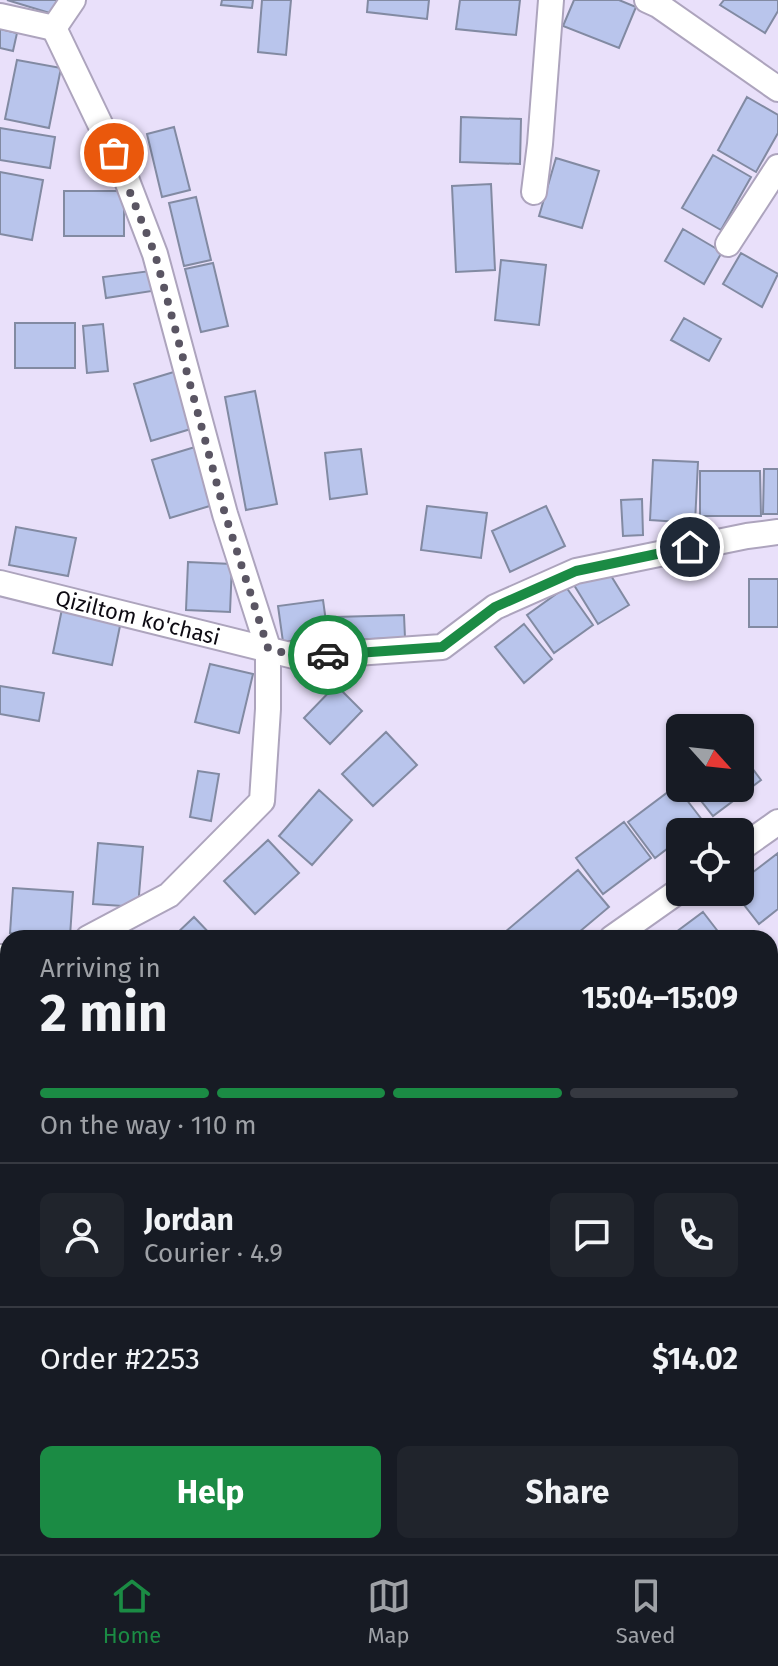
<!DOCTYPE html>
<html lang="en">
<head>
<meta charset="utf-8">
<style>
	:root { --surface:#171b24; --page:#20242c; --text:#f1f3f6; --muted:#9ea1a6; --line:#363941; --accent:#1b8b44 }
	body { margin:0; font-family:"Fira Sans",sans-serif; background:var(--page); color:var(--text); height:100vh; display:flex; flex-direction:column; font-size:30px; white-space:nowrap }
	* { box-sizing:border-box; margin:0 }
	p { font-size:26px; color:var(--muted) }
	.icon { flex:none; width:44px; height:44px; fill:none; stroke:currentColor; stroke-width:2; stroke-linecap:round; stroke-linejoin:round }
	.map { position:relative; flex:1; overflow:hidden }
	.details { position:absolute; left:0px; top:930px; width:778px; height:624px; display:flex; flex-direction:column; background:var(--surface); border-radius:24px 24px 0 0; box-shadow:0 2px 6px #0004 }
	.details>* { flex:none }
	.needle { width:52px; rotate:117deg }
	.tools { position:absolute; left:666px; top:714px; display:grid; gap:16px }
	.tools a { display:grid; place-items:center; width:88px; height:88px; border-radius:12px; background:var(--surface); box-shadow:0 2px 6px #0004; font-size:40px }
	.pin { position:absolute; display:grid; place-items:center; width:68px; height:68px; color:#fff; margin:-34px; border:4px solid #fff; border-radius:50%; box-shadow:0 2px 8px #0007 }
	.courier { position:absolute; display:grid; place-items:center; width:80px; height:80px; margin:-40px; border:6px solid #1b8b44; border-radius:50%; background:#fff; color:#222; box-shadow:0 2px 10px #0007 }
	.overview em { font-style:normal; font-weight:700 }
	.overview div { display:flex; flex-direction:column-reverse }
	.overview { display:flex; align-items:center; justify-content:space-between; height:136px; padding:0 40px }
	h1 { font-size:52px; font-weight:700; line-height:60px }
	.bar { display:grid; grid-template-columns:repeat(4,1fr); gap:12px 8px; align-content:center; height:96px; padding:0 40px }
	.bar i { height:10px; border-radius:6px; background:var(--line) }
	.bar .on { background:var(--accent) }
	.bar p { grid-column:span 4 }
	.line { display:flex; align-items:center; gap:20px; padding:0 40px; border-top:2px solid var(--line) }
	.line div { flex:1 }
	.round { display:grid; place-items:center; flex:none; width:84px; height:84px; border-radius:12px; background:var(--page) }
	.action { display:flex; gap:16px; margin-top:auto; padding:16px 40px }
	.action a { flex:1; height:92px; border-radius:12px; background:var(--accent); color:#fff; font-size:32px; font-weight:700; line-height:92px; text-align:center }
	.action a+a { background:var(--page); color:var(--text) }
	.menu { display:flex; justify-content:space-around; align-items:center; height:112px; border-top:2px solid var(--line); background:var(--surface); font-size:22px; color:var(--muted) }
	.menu a { display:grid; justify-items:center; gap:4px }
	.menu .on { color:var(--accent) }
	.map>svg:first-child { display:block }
	.building { fill:#b9c5ec; stroke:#828aa2; stroke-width:2 }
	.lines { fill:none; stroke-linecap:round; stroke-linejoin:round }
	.minor-casing { stroke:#ada4bd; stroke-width:28 }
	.minor { stroke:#fff; stroke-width:24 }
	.done { stroke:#5a5563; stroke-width:8; stroke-dasharray:0 14.4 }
	.route { stroke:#1b8b44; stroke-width:10 }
	.labels { text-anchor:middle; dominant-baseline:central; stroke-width:6; stroke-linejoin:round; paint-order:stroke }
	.street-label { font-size:22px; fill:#0d0a12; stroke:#fff }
</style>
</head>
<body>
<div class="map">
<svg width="778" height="1554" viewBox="0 0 778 1554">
	<rect width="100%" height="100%" fill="#e9e0fa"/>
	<path class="building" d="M7,0H57L53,14Z
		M222,0H253L252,8L221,5Z
		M262,0H291L286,55L258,52Z
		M368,0H429L427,19L367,12Z
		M460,0H520L516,35L456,29Z
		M574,0H619L636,7L619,48L563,26Z
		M724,0H778V11L765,33L720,5Z
		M0,29L17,33L13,51L0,48Z
		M17,60L61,68L49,128L5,119Z
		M747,97L778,115V133L756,172L718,150Z
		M461,117L521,119L520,164L460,162Z
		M174,127L190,190L162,197L147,134Z
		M0,128L55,137L50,168L0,160Z
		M713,155L751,177L721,230L682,208Z
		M556,158L599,171L582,228L539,216Z
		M0,172L43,180L32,240L0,234Z
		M491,184L495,270L456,272L452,186Z
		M64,191H124V236H64Z
		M196,197L211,260L184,266L169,203Z
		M683,229L722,252L704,284L665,261Z
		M741,253L778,274L762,307L723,284Z
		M501,260L546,265L539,325L495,320Z
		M213,263L228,326L201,332L185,269Z
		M150,271L152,291L106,298L103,277Z
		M684,318L721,339L709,361L671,340Z
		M15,323H75V368H15Z
		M103,324L108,371L87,373L83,326Z
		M177,371L194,428L151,441L134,384Z
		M255,391L277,504L246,510L225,397Z
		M195,447L213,505L170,518L152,460Z
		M361,449L367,494L330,499L325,453Z
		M653,460L698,462L695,523L650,520Z
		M764,469H778V514H763Z
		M700,471H760L761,516H700Z
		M642,499L643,535L623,536L621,500Z
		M427,506L487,513L481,558L421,550Z
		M546,506L565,546L510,572L492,531Z
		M16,527L76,538L68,576L9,565Z
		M188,562L232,564L230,612L186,610Z
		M605,566L629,605L598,624L574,585Z
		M749,579H778V627H749Z
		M566,587L593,625L554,653L527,615Z
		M323,600L328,636L283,642L278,606Z
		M62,609L121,621L112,665L53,653Z
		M404,615L405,638L335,640V617Z
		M524,624L552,659L524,683L495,647Z
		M210,664L253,674L239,733L195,722Z
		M336,685L362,711L330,744L304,718Z
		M0,686L44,693L39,721L0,714Z
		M386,732L417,765L373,806L342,774Z
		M740,752L761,780L713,816L691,788H740Z
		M198,771L219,774L211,821L190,817Z
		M676,786L703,821L689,832H680V839L655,858L628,822Z
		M319,790L352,820L312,865L279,836Z
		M624,822L651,858L603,894L576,858Z
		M268,840L299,873L255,914L224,881Z
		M98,843L143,847L138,907L93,904Z
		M778,853V909L759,924L734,892H740V882Z
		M578,870L609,907L572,938H498Z
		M13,888L73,892L70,936L10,933Z
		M703,912L723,938H668Z
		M194,917L214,938H172Z
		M8,978V1032L0,1033V979Z
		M8,1366V1424L6,1426L0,1419V1373Z
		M778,1403V1449L770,1445V1420Z
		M770,1454L778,1458V1499L770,1517Z
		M380,1546H398L412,1554H375Z
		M706,1546H755L752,1554H702Z"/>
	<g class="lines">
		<defs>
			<g id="minor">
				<path d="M647,0L658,5L778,89"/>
				<path d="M0,16L54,28"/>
				<path d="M54,28L126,178L155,254L225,514L268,648V709L262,801L169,895L88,938"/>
				<path d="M54,28L73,0"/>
				<path d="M534,192L540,144L551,0"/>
				<path d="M728,244L778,167"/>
				<path id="s1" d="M0,583L298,657L442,647L495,607L576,571L747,536L778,532"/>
				<path d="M740,849L778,822"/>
				<path d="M612,938L680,890"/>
				<path d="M0,957H8"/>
				<path d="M0,1497L8,1489"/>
				<path d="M582,1546L598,1554"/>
				<path d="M769,1554L778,1535"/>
			</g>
		</defs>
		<use href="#minor" class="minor-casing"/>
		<use href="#minor" class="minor"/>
	</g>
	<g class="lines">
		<path class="done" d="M114,153L155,254L225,514L268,648L298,657L328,655"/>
		<path class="route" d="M328,655L442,647L495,607L576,571L690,547"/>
	</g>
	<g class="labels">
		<g class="street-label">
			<text stroke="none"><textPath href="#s1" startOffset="142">Qiziltom ko'chasi</textPath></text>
		</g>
	</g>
</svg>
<div class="tools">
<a><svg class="needle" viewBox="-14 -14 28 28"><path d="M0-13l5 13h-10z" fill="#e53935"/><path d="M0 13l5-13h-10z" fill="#9ea1a6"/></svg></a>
<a><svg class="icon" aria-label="locate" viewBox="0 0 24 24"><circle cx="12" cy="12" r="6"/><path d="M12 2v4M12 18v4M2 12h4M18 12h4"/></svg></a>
</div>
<div class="pin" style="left:114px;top:153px;background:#ea580c"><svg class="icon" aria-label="bag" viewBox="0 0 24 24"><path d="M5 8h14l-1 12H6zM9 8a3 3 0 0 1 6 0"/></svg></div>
<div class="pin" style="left:690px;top:547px;background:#1f2937"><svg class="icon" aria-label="home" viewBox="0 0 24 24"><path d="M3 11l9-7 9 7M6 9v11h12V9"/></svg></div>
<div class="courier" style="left:328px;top:655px"><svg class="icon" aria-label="car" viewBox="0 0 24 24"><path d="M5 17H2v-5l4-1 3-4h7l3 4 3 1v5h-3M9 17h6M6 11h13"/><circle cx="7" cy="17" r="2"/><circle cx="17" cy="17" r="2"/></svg></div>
<section class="details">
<div class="overview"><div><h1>2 min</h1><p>Arriving in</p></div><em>15:04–15:09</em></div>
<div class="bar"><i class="on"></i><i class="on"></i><i class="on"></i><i></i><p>On the way · 110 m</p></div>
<div class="line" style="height:144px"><a class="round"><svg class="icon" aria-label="person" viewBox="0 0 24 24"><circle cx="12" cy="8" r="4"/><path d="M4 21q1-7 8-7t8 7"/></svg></a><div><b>Jordan</b><p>Courier · 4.9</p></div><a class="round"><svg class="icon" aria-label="chat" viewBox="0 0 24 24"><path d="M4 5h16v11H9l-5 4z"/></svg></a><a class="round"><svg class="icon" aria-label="phone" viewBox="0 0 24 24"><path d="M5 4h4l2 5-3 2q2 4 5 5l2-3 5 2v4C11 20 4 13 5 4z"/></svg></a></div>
<div class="line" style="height:104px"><div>Order #2253</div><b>$14.02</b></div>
<div class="action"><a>Help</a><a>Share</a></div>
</section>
</div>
<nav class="menu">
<a class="on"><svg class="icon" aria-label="home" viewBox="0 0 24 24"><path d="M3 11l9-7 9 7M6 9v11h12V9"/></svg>Home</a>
<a><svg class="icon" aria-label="map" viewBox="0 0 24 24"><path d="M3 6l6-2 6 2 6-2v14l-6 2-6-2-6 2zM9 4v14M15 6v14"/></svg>Map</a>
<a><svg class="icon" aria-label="saved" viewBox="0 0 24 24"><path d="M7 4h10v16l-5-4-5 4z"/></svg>Saved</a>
</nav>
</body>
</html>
